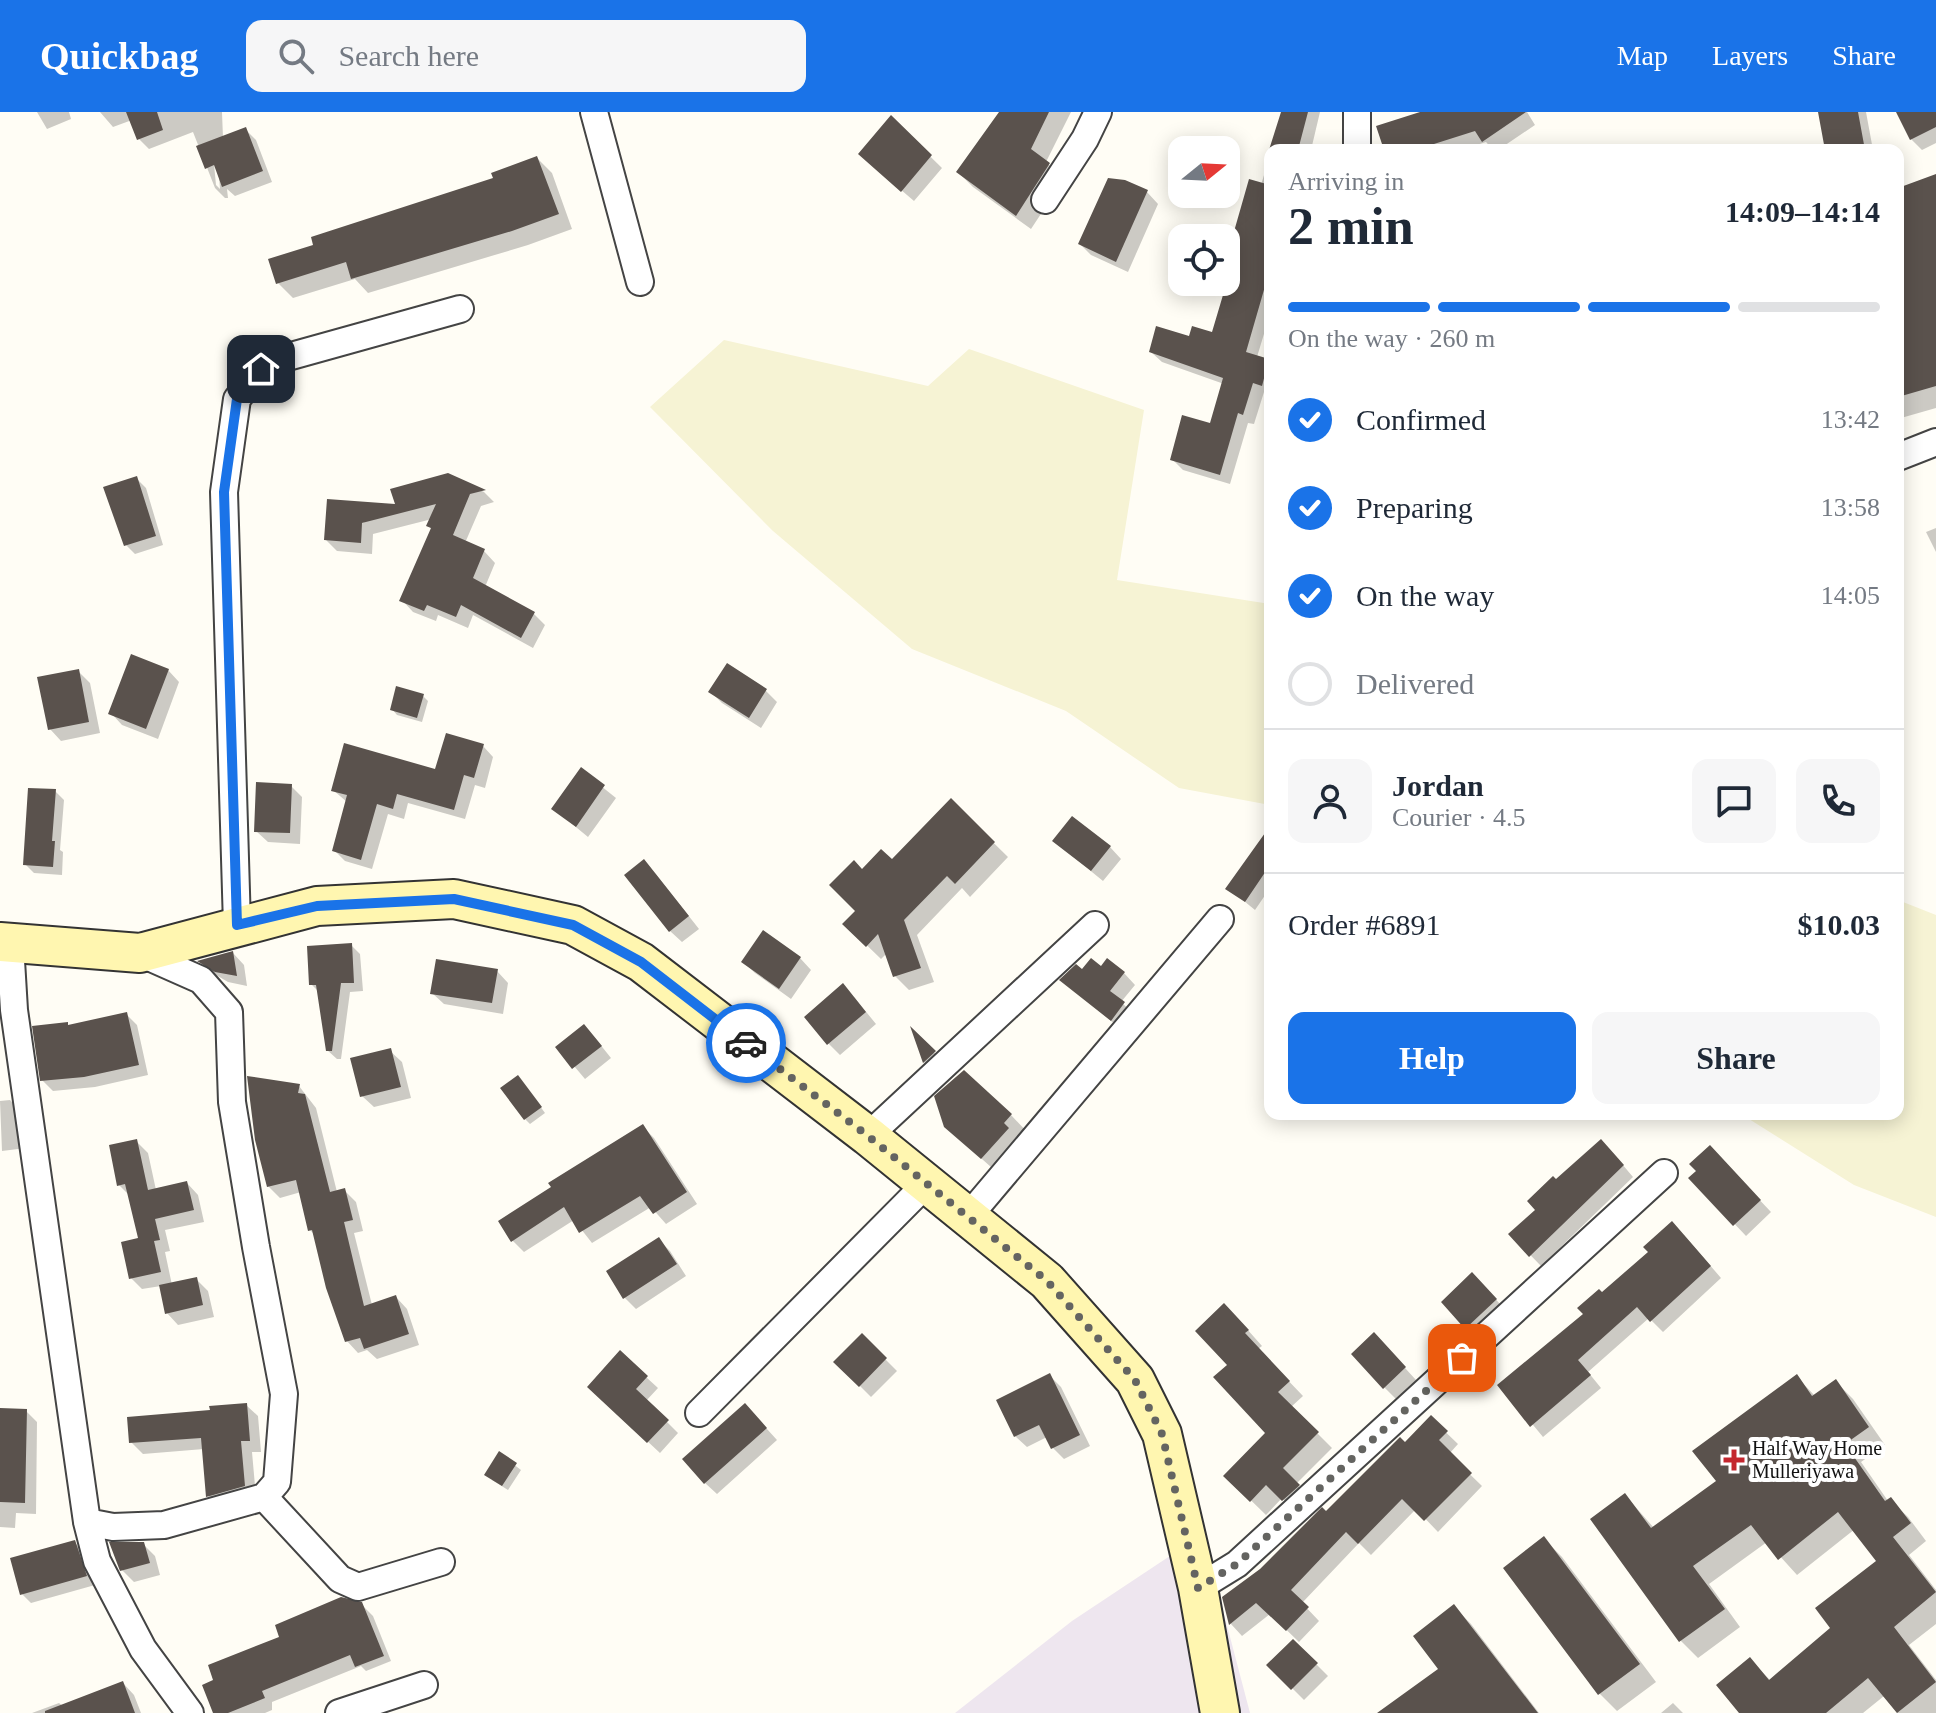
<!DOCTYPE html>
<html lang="en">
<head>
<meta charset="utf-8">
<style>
	:root { --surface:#fff; --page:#f6f6f7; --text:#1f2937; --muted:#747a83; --line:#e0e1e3; --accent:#1a73e8 }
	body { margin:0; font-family:Georgia,serif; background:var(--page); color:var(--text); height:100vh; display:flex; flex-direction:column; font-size:30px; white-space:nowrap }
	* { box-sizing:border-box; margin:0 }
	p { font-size:26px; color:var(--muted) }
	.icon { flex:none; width:44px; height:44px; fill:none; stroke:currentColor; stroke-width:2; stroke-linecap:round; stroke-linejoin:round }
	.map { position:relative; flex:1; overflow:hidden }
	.panel { position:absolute; left:1264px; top:32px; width:640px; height:976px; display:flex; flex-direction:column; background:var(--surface); border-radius:16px; box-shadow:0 4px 20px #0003 }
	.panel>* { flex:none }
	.needle { width:52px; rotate:72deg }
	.buttons { position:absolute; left:1168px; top:24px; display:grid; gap:16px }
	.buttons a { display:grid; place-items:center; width:72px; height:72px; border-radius:16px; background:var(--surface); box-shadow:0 4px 20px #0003; font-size:40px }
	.pin { position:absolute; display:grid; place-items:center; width:68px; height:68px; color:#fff; margin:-34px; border-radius:16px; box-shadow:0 4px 12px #0006 }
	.courier { position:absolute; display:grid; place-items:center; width:80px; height:80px; margin:-40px; border:6px solid #1a73e8; border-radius:50%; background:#fff; color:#222; box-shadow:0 2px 10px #0007 }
	.summary em { font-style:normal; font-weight:600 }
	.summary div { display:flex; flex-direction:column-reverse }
	.summary { display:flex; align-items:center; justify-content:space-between; height:136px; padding:0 24px }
	h1 { font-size:52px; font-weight:600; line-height:60px }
	.bar { display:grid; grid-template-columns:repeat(4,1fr); gap:12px 8px; align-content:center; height:96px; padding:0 24px }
	.bar i { height:10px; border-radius:6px; background:var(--line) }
	.bar .active { background:var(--accent) }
	.bar p { grid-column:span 4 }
	.line { display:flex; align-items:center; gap:20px; padding:0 24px; border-top:2px solid var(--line) }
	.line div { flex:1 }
	.round { display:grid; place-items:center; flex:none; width:84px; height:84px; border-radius:16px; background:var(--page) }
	ol { padding:0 24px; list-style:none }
	li { display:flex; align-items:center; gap:24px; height:88px }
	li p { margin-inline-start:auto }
	li .icon { padding:8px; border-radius:50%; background:var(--accent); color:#fff; stroke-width:4 }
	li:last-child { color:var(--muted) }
	li i { width:44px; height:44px; border:4px solid var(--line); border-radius:50% }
	.cta { display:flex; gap:16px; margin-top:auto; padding:16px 24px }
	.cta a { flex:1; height:92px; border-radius:16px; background:var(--accent); color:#fff; font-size:32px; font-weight:600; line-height:92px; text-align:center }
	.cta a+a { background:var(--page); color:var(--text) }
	header { display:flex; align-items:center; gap:48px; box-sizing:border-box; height:112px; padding:0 40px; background:var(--accent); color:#fff }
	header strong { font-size:38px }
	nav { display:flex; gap:44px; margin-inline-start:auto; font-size:28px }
	.search { width:560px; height:72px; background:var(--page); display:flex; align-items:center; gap:20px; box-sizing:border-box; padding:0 28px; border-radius:16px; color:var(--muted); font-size:30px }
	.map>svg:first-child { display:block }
	.industrial { fill:#eee6ef }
	.farmland { fill:#f6f3d4 }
	.shadow { fill:#0003; fill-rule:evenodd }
	.building { fill:#5a524d }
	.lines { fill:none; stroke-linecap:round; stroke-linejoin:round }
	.street-casing { stroke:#444; stroke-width:30 }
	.secondary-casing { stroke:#333; stroke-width:42 }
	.street { stroke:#fff; stroke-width:26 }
	.secondary { stroke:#fff6b0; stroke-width:38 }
	.done { stroke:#646461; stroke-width:8; stroke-dasharray:0 14.4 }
	.route { stroke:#1a73e8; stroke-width:10 }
	.poi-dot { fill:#c4262e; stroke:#fff; stroke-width:3 }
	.labels { text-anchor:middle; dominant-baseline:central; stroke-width:8; stroke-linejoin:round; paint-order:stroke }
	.poi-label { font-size:20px; fill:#111; stroke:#fff; text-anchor:start }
</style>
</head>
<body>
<header>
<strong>Quickbag</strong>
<div class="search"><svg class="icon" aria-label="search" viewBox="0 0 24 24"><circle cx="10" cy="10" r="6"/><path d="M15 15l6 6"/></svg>Search here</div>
<nav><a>Map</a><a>Layers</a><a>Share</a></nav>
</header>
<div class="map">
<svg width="1936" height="1601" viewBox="0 0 1936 1601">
	<rect width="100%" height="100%" fill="#fffdf5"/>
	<path class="industrial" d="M1203,1422L1250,1601H955L1072,1509Z"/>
	<path class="farmland" d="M724,228L928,274L969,237L1144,298L1117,468L1270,492V693L1179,676L1066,599L912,537L773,419L650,295Z
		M1898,788L1936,803V1105L1854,1073L1741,1002H1898Z"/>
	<path class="shadow" d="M37,0H69L71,7L47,17Z
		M100,0H222L223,26L245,17L256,28L272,70L235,84L227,77L228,86H225L215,76L193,20L149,37L139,27L132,8L113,15ZM214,52H218L220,77L216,73Z
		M1010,0H1071L1046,50L1064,67L1031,117L973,75L958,60Z
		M1283,0H1320L1311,38H1272Z
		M1426,0H1527L1535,13L1498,38H1493L1486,30L1461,38H1386Z
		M1820,0H1866L1873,38H1827Z
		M1898,0H1936V31L1922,38L1911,27Z
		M891,6L942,56L914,89L872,53Z
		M1270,43V202L1257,245L1270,250V282L1264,280L1254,312L1248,311L1230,372L1183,358L1172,347L1211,314L1224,272L1162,250L1151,240L1213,223L1235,148L1230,143L1261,73Z
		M537,46L552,61L572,117L528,133L368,181L355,167L293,186L278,171Z
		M1936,64V296L1901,306L1898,302V78Z
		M1147,80L1158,92L1128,160L1091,143L1080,132Z
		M448,363L484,380L494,390L481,394L465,431L484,439L495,451L485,475L533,501L545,513L533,536L473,503L468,516L438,503L436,509L413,500L402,488L432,418L429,414L432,407L373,422L372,442L337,439L326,428L397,395Z
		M137,367L146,376L163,433L135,442L126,433Z
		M1936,416V440L1926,420Z
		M728,554L766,579L777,590L761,616L722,591L711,580Z
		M168,558L179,570L158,627L122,613L111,601Z
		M78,559L90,571L100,621L61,629L50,617Z
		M423,584L428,589L422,610L397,603L392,597Z
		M483,634L493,645L485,676L475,673L465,707L408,691L404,707L388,702L372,757L345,749L334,738L347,690L333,678L437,660Z
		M581,658L616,686L588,725L554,697Z
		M291,674L302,685L300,732L268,730L256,719Z
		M55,679L64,688L60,738L63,740L62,763L34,761L25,752Z
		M951,689L1008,745L970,785L962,776L917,823L934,870L909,878L895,864L887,841L881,847L845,812L857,799L862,760L892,750Z
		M1270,722V776L1255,798L1228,776Z
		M1054,729L1110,735L1121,747L1103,769Z
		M655,761L699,817L682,830L670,819Z
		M351,833L360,842L363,879L350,880L341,947H337L327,938L319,880L311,872Z
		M233,841L244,853L247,874L228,870L211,860L201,850Z
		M800,846L811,858L791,887L755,861L743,850Z
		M1102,857L1124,861L1135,873L1121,890L1135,903L1123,919L1062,868L1082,860Z
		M497,859L508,871L503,902L444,892L432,881Z
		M854,885L876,912L840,943L828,931Z
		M126,902L137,913L148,963L95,975L53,979L42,968L70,915Z
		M914,921L946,952L935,961L924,950Z
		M595,926L611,946L585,967L558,935Z
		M390,939L402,950L411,986L374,995L362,984Z
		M523,971L545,1001L530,1012L525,1007Z
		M299,974L316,996L337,1080L344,1078L356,1090L363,1119L354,1121L372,1193L396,1185L407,1197L419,1233L377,1247L367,1238L358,1241L347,1229L316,1124L310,1118L301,1080L280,1086L268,1074Z
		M10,988L21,1000L26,1036L2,1039L0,989Z
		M1011,1003L1028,1021L1000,1063L965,1032Z
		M643,1015L654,1026L697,1092L666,1112L651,1095L592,1131L574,1108L524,1140L512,1128Z
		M136,1029L148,1041L156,1078L187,1071L198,1083L204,1110L165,1118L170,1139L165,1140L172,1173L196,1167L208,1179L214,1205L178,1213L167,1201L161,1174L142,1177L131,1166L140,1127L129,1083L119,1073Z
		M1611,1039L1633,1065L1541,1154L1511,1123L1537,1098Z
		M1721,1047L1771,1100L1746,1124L1695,1070L1698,1059Z
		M1684,1123L1721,1166L1663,1220L1649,1206L1588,1260L1601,1276L1543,1325L1500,1273L1586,1202L1602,1182Z
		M659,1128L670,1139L686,1164L636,1197L624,1185Z
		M1484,1174L1507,1200L1478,1226L1467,1215Z
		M1239,1208L1262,1234L1258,1237L1303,1284L1291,1295L1332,1336L1296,1372L1313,1388L1298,1402L1282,1386L1266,1403L1226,1364L1268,1321L1229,1253Z
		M862,1224L897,1259L871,1285L836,1250Z
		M1385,1234L1416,1268L1396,1287L1384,1275Z
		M1050,1264L1061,1275L1090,1334L1064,1347L1053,1336L1047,1325L1027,1335L1015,1324Z
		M646,1265L658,1276L646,1289L678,1321L660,1341L601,1286Z
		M1797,1265L1815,1284L1836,1270L1853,1287L1885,1333L1861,1350L1888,1389L1890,1388L1908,1405L1926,1429L1909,1443L1936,1478V1512L1909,1533L1936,1568V1601H1897L1884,1584L1863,1601H1742L1750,1548L1771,1569L1833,1516L1879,1449L1855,1417L1797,1463L1767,1430L1709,1472L1740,1515L1698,1546L1681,1529L1593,1407L1625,1383L1654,1416L1719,1369Z
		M246,1293L258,1304L261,1340H252L256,1385L220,1395L208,1384L204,1337L143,1342L131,1330L212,1300Z
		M0,1298L26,1299L37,1310L36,1402L16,1401L15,1416L0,1415Z
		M756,1305L777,1328L717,1382L705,1371Z
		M1431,1306L1458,1332L1449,1342L1482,1374L1438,1420L1416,1397L1371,1443L1359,1431L1302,1491L1319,1509L1299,1530L1270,1502L1242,1524L1231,1512L1224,1486L1261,1459L1326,1402L1405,1333Z
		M500,1342L521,1358L508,1378L492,1368Z
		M1544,1427L1562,1445L1656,1570L1617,1599L1600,1582L1506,1456Z
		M75,1431L84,1440L95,1473L31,1491L22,1482Z
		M143,1432L155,1444L160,1463L134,1470L122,1458Z
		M361,1492L373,1504L391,1549L366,1559L361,1554L272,1590V1598L265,1601H215Z
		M1454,1495L1471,1512L1539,1601H1475Z
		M1293,1529L1328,1564L1304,1588L1269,1553Z
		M123,1571L134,1583L141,1601H32L59,1591L63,1594Z
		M1673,1591L1683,1601H1661Z"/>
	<path class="building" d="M126,0H157L163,18L137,28Z
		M999,0H1049L1031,37L1050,51L1016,104L956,60Z
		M1281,0H1308L1298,38H1269Z
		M1420,0H1526L1482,30L1475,19L1415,38H1384L1376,14Z
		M1818,0H1858L1865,38H1825Z
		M1896,0H1936V15L1910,28Z
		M891,3L932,43L901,80L858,42Z
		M246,15L263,59L222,75L214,53L205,57L196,34Z
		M537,44L559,102L512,119L351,167L346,150L276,172L268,147L313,133L311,125L493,66L491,61Z
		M1936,62V274L1898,285V76Z
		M1108,66L1125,68L1148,78L1116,150L1078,132Z
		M1249,67L1270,73V157L1246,240L1269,247L1262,274L1253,271L1243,303L1238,301L1220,363L1170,348L1182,303L1210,311L1223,266L1149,240L1156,214L1189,224L1192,214L1212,220L1234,146L1227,144Z
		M448,361L486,378L470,382L453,423L485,437L473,466L535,500L521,526L461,493L456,505L427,493L424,499L399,489L431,416L426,414L436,392L362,411L361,431L324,428L327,387L395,392L390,377Z
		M137,364L156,424L124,434L103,375Z
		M131,542L169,557L146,617L108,602Z
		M727,551L767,577L749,606L708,580Z
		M79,557L89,610L48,618L37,565Z
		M396,574L424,582L417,606L390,598Z
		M446,621L484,632L474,666L464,663L454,698L397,682L393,697L377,692L361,748L332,739L347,683L331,679L344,631L435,657Z
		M581,655L605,673L576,715L551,697Z
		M256,670L292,672L290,721L254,720Z
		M28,676L56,677L52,729H55L53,755L23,753Z
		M951,686L995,730L955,772L947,764L904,808L921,856L893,865L878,822L866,835L842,812L855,799L829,773L854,748L862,757L881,737L892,747Z
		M1072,704L1111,734L1091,759L1052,729Z
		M1270,714V753L1245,790L1225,777Z
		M644,747L689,804L669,820L624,763Z
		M763,818L801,845L779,877L741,850Z
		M352,831L354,871H341L332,939H326L316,873H309L307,834Z
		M233,839L237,864L215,860L197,849Z
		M1091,846L1101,854L1107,846L1125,860L1110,879L1125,890L1111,909L1059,868L1076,852L1082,857Z
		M436,847L498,857L492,891L430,882Z
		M843,871L866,900L827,933L804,905Z
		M127,900L139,953L84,965L40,969L32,914L68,910V913Z
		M584,912L602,934L572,957L555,935Z
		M910,914L936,939L923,951Z
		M391,936L401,975L360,985L350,946Z
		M964,958L1012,1002L1004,1011L1009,1016L981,1047L944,1015L934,984Z
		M518,963L542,995L524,1008L500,976Z
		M247,964L300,972L298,981L305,982L330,1080L345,1076L353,1108L344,1110L364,1194L396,1183L409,1222L364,1237L360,1226L345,1230L326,1176L312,1118L308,1119L296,1068L267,1075L255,1028Z
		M643,1012L687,1080L653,1102L640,1084L579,1121L564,1095L511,1130L498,1109L551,1075L548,1071Z
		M137,1027L148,1078L187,1069L194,1098L155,1107L160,1128L154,1129L161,1160L129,1167L121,1130L138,1126L125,1072L117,1074L109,1033Z
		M1601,1027L1624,1053L1529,1145L1508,1122L1535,1098L1527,1089L1553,1064L1556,1067Z
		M1710,1033L1761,1088L1733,1114L1688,1066L1696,1059L1689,1052Z
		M1672,1109L1711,1154L1650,1210L1637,1195L1578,1248L1591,1263L1530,1315L1497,1273L1583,1202L1577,1196L1599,1177L1602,1180L1648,1140L1643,1135Z
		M659,1125L677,1152L623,1187L606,1159Z
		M1472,1160L1497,1187L1465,1217L1441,1190Z
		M197,1165L203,1193L165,1202L159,1173Z
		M1224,1191L1249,1218L1245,1221L1290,1269L1278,1280L1319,1320L1283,1356L1300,1373L1282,1389L1266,1373L1250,1390L1223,1364L1265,1321L1213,1265L1227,1253L1195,1219Z
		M1374,1220L1406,1255L1383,1277L1351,1242Z
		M862,1221L887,1246L859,1275L833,1250Z
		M620,1238L648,1264L636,1277L669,1308L647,1331L587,1275Z
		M1050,1261L1080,1323L1051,1337L1039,1313L1014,1325L996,1288Z
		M1797,1262L1812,1284L1836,1267L1869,1315L1845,1332L1885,1389L1891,1385L1911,1411L1893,1425L1936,1480L1894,1515L1936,1570L1897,1601L1868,1566L1826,1601H1739L1716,1573L1750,1545L1769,1568L1830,1516L1815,1496L1876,1449L1838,1400L1778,1448L1751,1413L1693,1454L1725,1497L1679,1530L1590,1407L1625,1381L1651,1416L1716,1369L1692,1339Z
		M247,1291L250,1329H241L245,1374L206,1385L201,1326L129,1331L127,1305L210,1298L209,1294Z
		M745,1291L767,1316L704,1372L682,1347Z
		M0,1296L27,1297L25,1391L0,1390Z
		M1431,1303L1448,1319L1439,1328L1472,1361L1424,1409L1402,1387L1358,1432L1346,1420L1291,1478L1309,1495L1286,1519L1256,1491L1229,1513L1222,1485L1260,1457L1322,1395L1326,1399L1400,1325L1405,1330Z
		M499,1339L517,1351L502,1374L484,1363Z
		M1544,1424L1640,1552L1598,1583L1503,1456Z
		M75,1428L87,1464L20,1483L10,1446Z
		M109,1430H144L150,1451L120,1459Z
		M341,1485L362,1490L384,1544L355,1555L350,1543L262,1579L265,1586L228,1601H213L202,1573L213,1568L208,1553L279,1525L275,1513Z
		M1454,1492L1538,1601H1377L1438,1557L1413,1524Z
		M1293,1527L1318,1551L1291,1578L1266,1553Z
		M123,1569L135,1601H45V1599Z"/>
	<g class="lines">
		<defs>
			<path id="street" d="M594,0L640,170
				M1357,0V38
				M1045,88L1085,27L1098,0
				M1898,345L1936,330
				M237,813L224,380L237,287L261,257L284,246L460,197
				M10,832L14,898L87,1410L97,1449L143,1537L190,1601
				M868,1024L1095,813
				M967,1106L1220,807
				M699,1301L926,1072
				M264,1385L340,1467L358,1475L441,1450
				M87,1410L113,1415L164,1413L264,1385L277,1370L284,1282L256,1135L232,990L229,900L201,868L140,841
				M1198,1476L1237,1452L1664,1061
				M339,1601L424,1573"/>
			<path id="secondary" d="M0,830L140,841L317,794L454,787L573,813L641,850L868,1024L1047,1169L1135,1268L1162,1322L1198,1476L1220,1601"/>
		</defs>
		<use href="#street" class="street-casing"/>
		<use href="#secondary" class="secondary-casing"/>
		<use href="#street" class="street"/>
		<use href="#secondary" class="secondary"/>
	</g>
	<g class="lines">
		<path class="done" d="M746,931L868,1024L1047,1169L1135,1268L1162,1322L1198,1476L1237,1452L1462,1246"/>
		<path class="route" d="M261,257L237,287L224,380L237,813L317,794L454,787L573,813L641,850L746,931"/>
	</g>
	<path class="poi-dot" d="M1730 1336h8v8h8v8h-8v8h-8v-8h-8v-8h8z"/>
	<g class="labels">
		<g class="poi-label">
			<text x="1752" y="1336">Half Way Home<tspan x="1752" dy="23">Mulleriyawa</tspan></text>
		</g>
	</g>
</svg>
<div class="buttons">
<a><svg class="needle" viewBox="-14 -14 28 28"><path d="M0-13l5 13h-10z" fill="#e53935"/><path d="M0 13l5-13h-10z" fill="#747a83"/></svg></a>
<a><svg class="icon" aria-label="locate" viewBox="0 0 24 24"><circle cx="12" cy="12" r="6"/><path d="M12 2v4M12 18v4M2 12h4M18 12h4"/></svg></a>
</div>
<div class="pin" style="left:1462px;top:1246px;background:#ea580c"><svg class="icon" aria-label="bag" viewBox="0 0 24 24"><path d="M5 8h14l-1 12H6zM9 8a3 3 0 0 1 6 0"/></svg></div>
<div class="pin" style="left:261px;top:257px;background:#1f2937"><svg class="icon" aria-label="home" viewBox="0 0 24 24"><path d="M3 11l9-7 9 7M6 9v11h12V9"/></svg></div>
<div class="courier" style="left:746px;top:931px"><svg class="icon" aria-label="car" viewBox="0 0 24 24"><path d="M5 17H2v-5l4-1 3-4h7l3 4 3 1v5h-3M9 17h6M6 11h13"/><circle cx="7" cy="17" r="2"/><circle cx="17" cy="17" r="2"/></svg></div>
<section class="panel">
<div class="summary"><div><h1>2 min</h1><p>Arriving in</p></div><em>14:09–14:14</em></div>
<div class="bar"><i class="active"></i><i class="active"></i><i class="active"></i><i></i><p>On the way · 260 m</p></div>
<ol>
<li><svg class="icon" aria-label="check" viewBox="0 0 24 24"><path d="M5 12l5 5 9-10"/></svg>Confirmed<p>13:42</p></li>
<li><svg class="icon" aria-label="check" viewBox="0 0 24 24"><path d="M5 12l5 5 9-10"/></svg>Preparing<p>13:58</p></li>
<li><svg class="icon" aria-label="check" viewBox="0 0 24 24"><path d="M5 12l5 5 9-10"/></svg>On the way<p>14:05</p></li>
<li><i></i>Delivered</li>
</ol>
<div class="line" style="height:144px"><a class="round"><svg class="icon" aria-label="person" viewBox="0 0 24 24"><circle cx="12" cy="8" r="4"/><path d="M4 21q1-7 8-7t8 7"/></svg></a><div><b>Jordan</b><p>Courier · 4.5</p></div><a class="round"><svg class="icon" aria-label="chat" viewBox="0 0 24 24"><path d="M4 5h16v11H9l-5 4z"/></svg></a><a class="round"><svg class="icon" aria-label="phone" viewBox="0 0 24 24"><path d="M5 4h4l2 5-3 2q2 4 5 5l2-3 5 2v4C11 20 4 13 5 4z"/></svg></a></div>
<div class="line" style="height:104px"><div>Order #6891</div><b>$10.03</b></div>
<div class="cta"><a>Help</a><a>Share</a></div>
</section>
</div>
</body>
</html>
